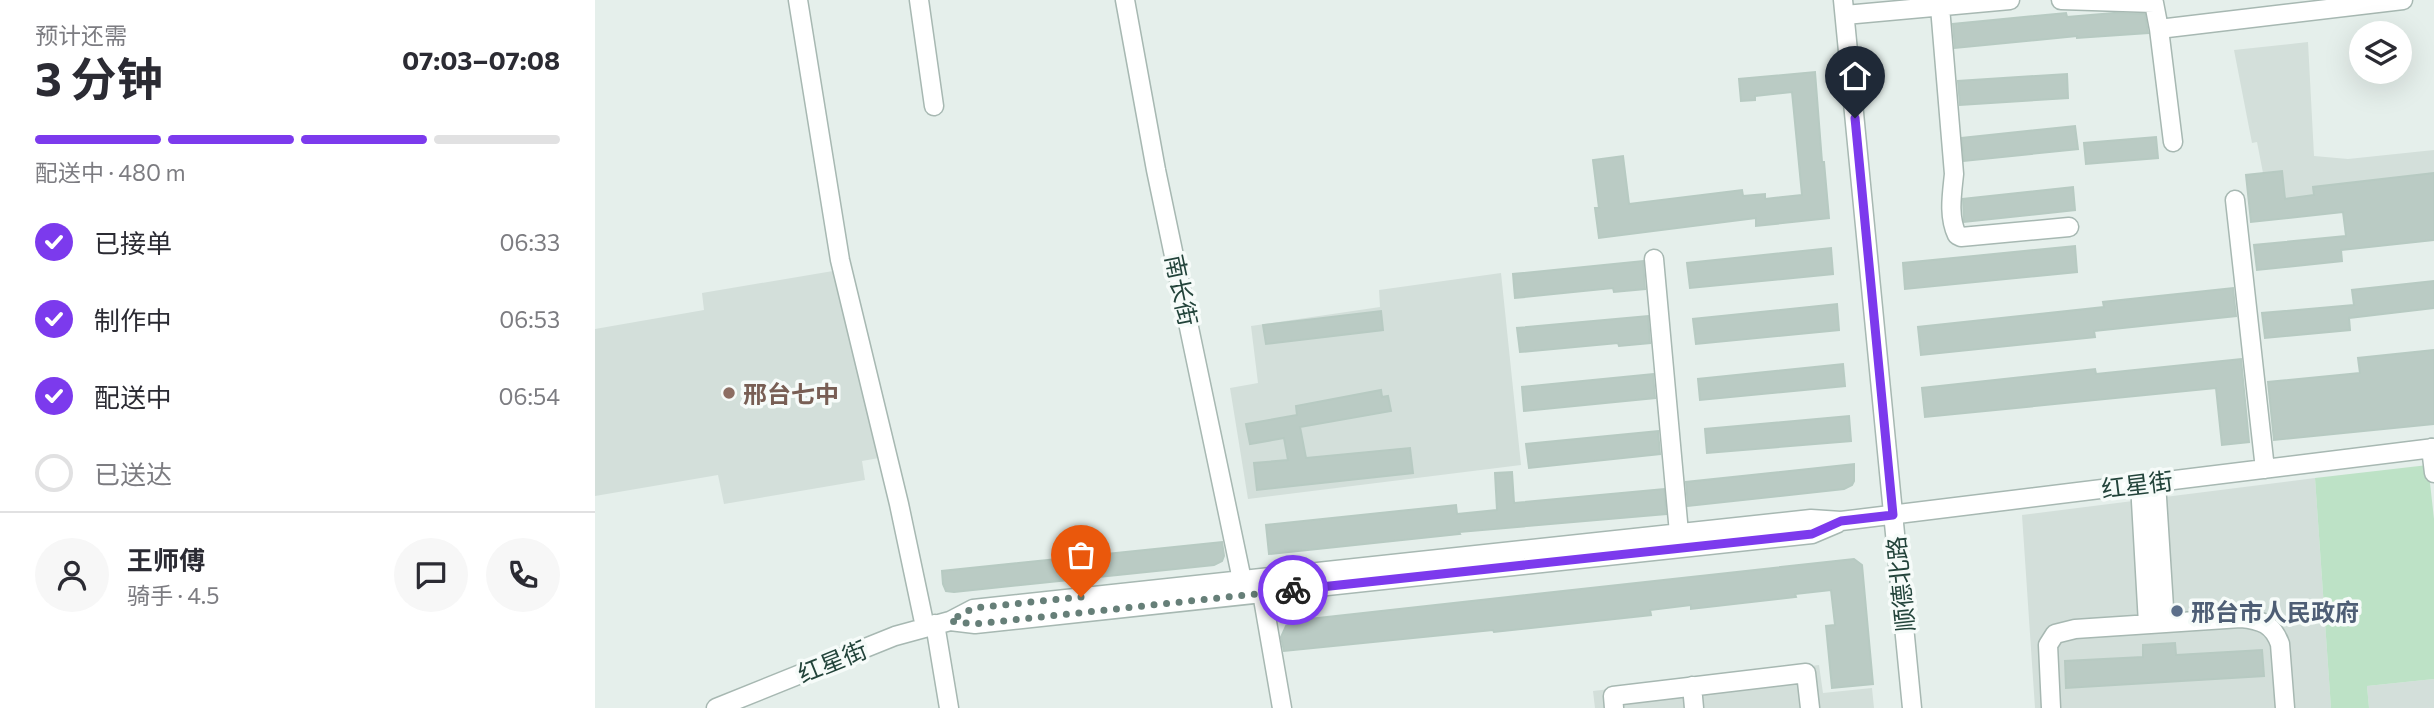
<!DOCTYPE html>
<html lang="zh">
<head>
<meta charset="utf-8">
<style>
	:root { --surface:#fff; --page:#f7f7f7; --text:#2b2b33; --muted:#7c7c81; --line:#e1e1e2; --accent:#7c3aed }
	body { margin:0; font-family:Commissioner,"Noto Sans SC",sans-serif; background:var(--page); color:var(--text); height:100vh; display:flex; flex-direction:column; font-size:26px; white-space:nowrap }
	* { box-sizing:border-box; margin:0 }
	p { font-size:23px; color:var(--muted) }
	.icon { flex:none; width:38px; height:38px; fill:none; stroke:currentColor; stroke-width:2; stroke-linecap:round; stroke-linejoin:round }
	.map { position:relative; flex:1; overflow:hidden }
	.side { display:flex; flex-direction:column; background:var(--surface); width:595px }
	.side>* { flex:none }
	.fabs { position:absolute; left:1754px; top:21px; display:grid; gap:14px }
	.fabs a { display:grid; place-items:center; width:63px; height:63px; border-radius:50%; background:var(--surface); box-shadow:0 7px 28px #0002; font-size:35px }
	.pin { position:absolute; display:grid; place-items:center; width:60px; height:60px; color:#fff; margin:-72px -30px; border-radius:50% 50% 50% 0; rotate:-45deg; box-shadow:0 0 7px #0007 }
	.pin .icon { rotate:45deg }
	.courier { position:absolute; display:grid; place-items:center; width:70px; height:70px; margin:-35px; border:5px solid #7c3aed; border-radius:50%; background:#fff; color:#222; box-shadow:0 2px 9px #0007 }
	.overview em { font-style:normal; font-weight:700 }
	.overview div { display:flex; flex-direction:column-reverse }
	.overview { display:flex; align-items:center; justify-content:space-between; height:119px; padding:0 35px }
	h1 { font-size:46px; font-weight:700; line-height:52px }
	.bar { display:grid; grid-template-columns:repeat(4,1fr); gap:10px 7px; align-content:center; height:84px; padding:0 35px }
	.bar i { height:9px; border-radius:5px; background:var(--line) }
	.bar .active { background:var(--accent) }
	.bar p { grid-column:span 4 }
	.line { display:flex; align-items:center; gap:18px; padding:0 35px; border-top:2px solid var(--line) }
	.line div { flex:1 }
	.round { display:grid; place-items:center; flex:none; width:74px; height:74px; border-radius:37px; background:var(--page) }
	ol { padding:0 35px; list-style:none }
	li { display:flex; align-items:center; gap:21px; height:77px }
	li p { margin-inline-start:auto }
	li .icon { padding:7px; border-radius:50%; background:var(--accent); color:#fff; stroke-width:4 }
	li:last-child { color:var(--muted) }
	li i { width:38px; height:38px; border:4px solid var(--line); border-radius:50% }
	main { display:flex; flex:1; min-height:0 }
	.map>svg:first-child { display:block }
	.built { fill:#d3dfda }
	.green { fill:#bde2c6 }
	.building { fill:#bacbc4; stroke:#b7cac2; stroke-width:2 }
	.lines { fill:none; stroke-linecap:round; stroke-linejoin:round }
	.minor-casing { stroke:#a7b8b2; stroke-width:21 }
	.minor { stroke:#fff; stroke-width:18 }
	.done { stroke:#667f78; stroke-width:7; stroke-dasharray:0 12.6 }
	.route { stroke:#7c3aed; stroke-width:9 }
	.education-dot { fill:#8d6e63; stroke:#f6fbf9; stroke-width:2.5 }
	.service-dot { fill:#5c6f8a; stroke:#f6fbf9; stroke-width:2.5 }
	.labels { text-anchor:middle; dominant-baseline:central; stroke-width:7; stroke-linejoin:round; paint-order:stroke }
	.street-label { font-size:24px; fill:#22433a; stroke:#f6fbf9 }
	.education-label { font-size:24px; font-weight:bold; fill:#785e54; stroke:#f6fbf9; text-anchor:start }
	.service-label { font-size:24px; font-weight:bold; fill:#4e5e75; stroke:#f6fbf9; text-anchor:start }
</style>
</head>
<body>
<main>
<section class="side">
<div class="overview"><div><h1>3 分钟</h1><p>预计还需</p></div><em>07:03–07:08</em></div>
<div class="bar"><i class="active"></i><i class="active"></i><i class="active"></i><i></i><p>配送中 · 480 m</p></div>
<ol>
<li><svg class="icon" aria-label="check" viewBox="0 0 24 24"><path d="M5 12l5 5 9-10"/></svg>已接单<p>06:33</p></li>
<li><svg class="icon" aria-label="check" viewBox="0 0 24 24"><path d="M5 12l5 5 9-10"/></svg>制作中<p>06:53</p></li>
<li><svg class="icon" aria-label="check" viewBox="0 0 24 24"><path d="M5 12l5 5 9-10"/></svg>配送中<p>06:54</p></li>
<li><i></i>已送达</li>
</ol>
<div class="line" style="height:126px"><a class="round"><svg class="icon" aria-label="person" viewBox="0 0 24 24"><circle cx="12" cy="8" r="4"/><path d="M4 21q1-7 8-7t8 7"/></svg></a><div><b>王师傅</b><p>骑手 · 4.5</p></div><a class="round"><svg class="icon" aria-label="chat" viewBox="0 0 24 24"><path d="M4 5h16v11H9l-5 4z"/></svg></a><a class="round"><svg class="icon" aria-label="phone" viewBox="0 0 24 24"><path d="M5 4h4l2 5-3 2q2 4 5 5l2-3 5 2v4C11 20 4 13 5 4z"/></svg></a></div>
</section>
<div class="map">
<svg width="1839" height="708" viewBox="0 0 1839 708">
	<rect width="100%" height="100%" fill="#e5efeb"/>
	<path class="built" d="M1713,42L1719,156L1753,159L1839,150V194L1748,212L1656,222L1651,175L1668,173L1662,142L1657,143L1639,50Z
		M238,271L284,458L267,461L270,480L129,504L123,475L0,496V329L109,310L107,293Z
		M906,273L926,465L653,499L635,388L663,383L656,326L785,307L784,290Z
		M1720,478L1736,708H1440L1427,515Z
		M1224,665L1228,693L1277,688L1279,708H1000L998,691Z
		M1839,679V708H1774L1772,686Z"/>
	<path class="green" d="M1833,465L1839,519V679L1772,686L1774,708H1736L1720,478Z"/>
	<path class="building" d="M1471,13L1472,17L1519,13L1550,14L1553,33L1482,38V36L1360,48L1358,24Z
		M1220,72L1227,162H1229L1234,218L1161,226V218L1004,238L1000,208H1004L998,160L1028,156L1034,204L1147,190L1148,196L1170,194V199L1207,195L1197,92L1160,96V100L1146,101L1144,79Z
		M1472,74L1473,98L1365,105L1363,81Z
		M1480,126L1483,149L1369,161L1367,138Z
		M1561,137L1563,158L1491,164L1489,143Z
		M1687,171L1690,199L1719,195L1718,187L1839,173V240L1746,250L1747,261L1662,270L1659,245L1751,236L1748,212L1656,222L1651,175Z
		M1478,187L1480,210L1369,222L1368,199Z
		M1480,246L1482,272L1310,289L1308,263Z
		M1236,248L1238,274L1095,288L1092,263Z
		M1048,261L1050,289L1019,292L1018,288L920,298L918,274Z
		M1839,281V308L1754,318L1755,330L1670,338L1667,313L1759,305L1757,290Z
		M1638,288L1641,316L1499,331L1500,337L1326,355L1323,327L1509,307L1508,302Z
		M1242,304L1244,330L1101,344L1098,319Z
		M786,311L788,330L671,344L668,325Z
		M1053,316L1055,343L1024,346L1023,343L925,352L922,328Z
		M1839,350V424L1679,440L1673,382L1765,373L1763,358Z
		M1646,359L1654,442L1627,445L1621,388L1330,417L1327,388L1500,369L1501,374Z
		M1248,364L1250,386L1105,400L1103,379Z
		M1058,374L1060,398L929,411L927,387Z
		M786,390L787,397L793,396L796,411L705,427L711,458L815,448L818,473L662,490L659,463L693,460L689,438L655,444L651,424L702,415L701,406Z
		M1254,416L1256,441L1112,453L1110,429Z
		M1063,431L1065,454L934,468L931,444Z
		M1259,464V481L1257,485L1249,489L1093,506L1091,482Z
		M917,472L919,503L1069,489L1071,514L864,532L865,534L674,554L671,525L861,505L862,514L902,510L900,473Z
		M627,542L629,556L627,561L619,565L359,592L351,591L348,584L347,571Z
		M1259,559L1267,565L1278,684L1237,688L1231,626L1240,625L1236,590L1200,594L1201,597L1096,609V605L1055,610L1056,615L899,632L898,630L689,651L686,637L691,626L705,620Z
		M1580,643L1581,655L1667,650L1669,676L1471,688L1470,661L1548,657V645Z"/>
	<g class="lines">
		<defs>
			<path id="minor" d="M203,0L245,260L304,504L330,627
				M324,0L339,106
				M530,0L561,170L647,580
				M1248,0L1317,708
				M1466,0L1559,3L1564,29L1808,0
				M1345,7L1359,174C1357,194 1353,216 1362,235L1366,237L1474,227
				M1250,15L1415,0
				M1564,29L1578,142
				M1640,200L1670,469
				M1059,259L1084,533
				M1836,448L1839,473
				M1561,482L1570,623
				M1545,484L1553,624
				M667,593L687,708
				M355,621L380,624L1217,534L1243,523
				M340,624L354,708
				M1097,686L1099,708
				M121,708L300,636L355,621L378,609L1216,519L1246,521L1839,448
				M1019,708L1018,696L1211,673L1215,708
				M1456,708L1453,645L1460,634L1480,629L1646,618C1666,620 1678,624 1685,644L1690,708"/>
		</defs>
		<use href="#minor" class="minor-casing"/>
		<use href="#minor" class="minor"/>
	</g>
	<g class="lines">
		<path class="done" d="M486,597L378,608L355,621L380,624L698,590"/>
		<path class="route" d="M698,590L1217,534L1246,521L1298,515L1260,118"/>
	</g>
	<circle class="education-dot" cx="134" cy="393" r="7"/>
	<circle class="service-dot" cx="1582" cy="611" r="7"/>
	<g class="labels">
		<g class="street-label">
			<text transform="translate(587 290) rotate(78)">南长街</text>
			<text transform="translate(1542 484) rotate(-7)">红星街</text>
			<text transform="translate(1305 584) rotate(-96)">顺德北路</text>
			<text transform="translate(237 661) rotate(-22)">红星街</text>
		</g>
		<g class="education-label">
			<text x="148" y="393">邢台七中</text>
		</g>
		<g class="service-label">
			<text x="1596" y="611">邢台市人民政府</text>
		</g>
	</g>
</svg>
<div class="fabs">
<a><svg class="icon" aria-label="layers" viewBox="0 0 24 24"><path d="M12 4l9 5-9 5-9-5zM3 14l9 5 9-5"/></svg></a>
</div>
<div class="pin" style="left:486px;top:597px;background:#ea580c"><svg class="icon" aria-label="bag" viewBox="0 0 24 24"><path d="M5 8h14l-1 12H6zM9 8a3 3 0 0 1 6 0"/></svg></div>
<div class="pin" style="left:1260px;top:118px;background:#1f2937"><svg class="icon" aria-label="home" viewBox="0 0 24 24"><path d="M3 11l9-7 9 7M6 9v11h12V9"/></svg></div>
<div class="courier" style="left:698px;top:590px"><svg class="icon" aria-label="bike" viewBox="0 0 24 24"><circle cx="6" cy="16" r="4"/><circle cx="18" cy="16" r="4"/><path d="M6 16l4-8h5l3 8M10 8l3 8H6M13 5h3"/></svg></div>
</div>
</main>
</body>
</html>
